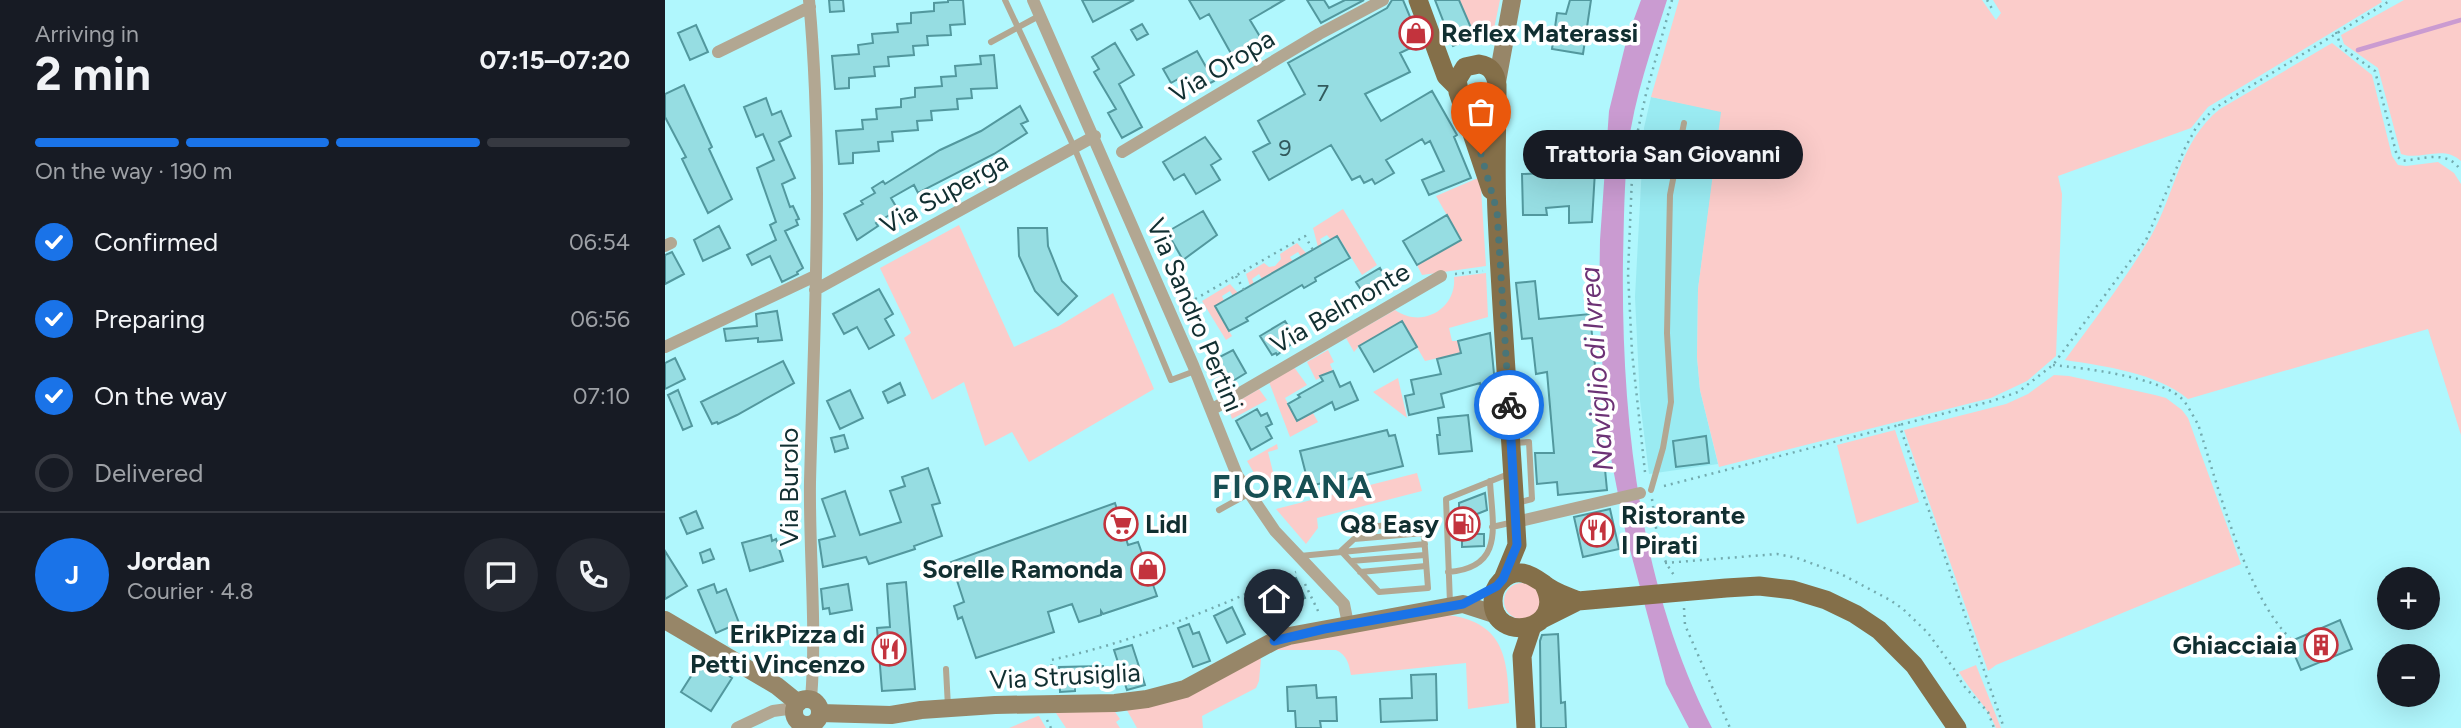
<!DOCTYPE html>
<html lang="en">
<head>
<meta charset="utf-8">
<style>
	:root { --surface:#171b24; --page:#242831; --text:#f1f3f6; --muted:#9ea1a6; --line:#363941; --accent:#1a73e8 }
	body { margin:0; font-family:Figtree,sans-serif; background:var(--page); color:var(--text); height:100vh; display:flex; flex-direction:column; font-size:26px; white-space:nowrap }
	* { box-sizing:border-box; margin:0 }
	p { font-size:23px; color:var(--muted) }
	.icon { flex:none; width:38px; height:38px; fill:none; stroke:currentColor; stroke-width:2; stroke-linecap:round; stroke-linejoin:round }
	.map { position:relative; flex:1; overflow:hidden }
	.sheet { display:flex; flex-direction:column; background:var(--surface); width:665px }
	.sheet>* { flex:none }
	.fabs { position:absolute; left:1712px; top:567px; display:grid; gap:14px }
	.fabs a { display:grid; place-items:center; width:63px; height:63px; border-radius:50%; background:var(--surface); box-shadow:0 7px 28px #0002; font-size:35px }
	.pin { position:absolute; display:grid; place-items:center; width:60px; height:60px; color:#fff; margin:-72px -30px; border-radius:50% 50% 50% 0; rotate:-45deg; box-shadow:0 0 7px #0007 }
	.pin .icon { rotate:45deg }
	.courier { position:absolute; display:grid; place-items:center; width:70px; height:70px; margin:-35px; border:5px solid #1a73e8; border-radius:50%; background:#fff; color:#222; box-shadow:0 2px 9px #0007 }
	.bubble { position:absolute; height:49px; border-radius:24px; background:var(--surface); box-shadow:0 7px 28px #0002; font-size:23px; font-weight:700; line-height:49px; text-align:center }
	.summary em { font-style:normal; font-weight:700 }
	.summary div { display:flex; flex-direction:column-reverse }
	.summary { display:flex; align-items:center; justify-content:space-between; height:119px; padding:0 35px }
	h1 { font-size:46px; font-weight:700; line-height:52px }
	.bar { display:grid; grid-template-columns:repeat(4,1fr); gap:10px 7px; align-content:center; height:84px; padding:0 35px }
	.bar i { height:9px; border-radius:5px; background:var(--line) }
	.bar .active { background:var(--accent) }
	.bar p { grid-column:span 4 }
	.line { display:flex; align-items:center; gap:18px; padding:0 35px; border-top:2px solid var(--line) }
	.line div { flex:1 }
	.round { display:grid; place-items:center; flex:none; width:74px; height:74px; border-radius:37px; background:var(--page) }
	ol { padding:0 35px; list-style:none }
	li { display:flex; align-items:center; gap:21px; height:77px }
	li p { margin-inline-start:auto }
	li .icon { padding:7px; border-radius:50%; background:var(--accent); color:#fff; stroke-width:4 }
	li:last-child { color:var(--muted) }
	li i { width:38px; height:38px; border:4px solid var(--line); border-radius:50% }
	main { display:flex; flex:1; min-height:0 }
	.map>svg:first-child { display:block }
	.built { fill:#9aebf2 }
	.green { fill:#fbccca }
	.water { fill:#ca9bd1 }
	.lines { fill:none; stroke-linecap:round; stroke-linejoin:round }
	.stream { stroke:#ca9bd1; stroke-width:4.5 }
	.building { fill:#96dde2; stroke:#52989e; stroke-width:2 }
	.path { stroke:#73abaf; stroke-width:2.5; stroke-dasharray:2 5; stroke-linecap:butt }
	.lane { stroke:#b2a792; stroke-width:6 }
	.street { stroke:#b2a792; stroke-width:12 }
	.secondary { stroke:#978668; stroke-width:18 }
	.primary { stroke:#846f49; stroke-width:19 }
	.done { stroke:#497578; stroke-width:7; stroke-dasharray:0 12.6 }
	.route { stroke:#1a73e8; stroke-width:9 }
	.labels { text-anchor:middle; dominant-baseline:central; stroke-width:7; stroke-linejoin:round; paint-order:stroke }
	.number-label { font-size:23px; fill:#325a5d }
	.poi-label { font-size:26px; font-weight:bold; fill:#112f31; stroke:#fff; text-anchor:end }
	.street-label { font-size:26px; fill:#112f31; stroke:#fff }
	.water-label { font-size:28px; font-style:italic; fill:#6c3275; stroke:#fff }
	.district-label { font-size:33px; font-weight:bold; letter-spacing:2px; fill:#174f53; stroke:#fff }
</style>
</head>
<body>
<main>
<section class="sheet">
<div class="summary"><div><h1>2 min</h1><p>Arriving in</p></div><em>07:15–07:20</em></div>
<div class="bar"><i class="active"></i><i class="active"></i><i class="active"></i><i></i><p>On the way · 190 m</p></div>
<ol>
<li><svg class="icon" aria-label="check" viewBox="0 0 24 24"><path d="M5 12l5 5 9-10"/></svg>Confirmed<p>06:54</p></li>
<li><svg class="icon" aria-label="check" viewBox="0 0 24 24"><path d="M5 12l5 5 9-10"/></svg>Preparing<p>06:56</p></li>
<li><svg class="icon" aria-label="check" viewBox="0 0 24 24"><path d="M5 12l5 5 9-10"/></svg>On the way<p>07:10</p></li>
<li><i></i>Delivered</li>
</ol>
<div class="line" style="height:126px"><b class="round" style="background:var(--accent);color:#fff">J</b><div><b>Jordan</b><p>Courier · 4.8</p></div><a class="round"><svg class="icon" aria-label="chat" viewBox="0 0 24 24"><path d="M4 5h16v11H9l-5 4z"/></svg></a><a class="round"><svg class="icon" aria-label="phone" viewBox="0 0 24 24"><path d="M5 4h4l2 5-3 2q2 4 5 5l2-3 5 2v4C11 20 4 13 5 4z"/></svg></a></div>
</section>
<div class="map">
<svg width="1796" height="728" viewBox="0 0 1796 728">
	<rect width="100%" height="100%" fill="#b0f7fd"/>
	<path class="built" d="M986,97L1056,111V117L1033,289L1032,357L1035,390L1053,464L984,474L975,401L970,297L979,128Z"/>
	<path class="green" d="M794,0H835L826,43H803L802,40L809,37Z
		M1014,0H1317L1331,20L1336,13L1328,0H1716L1717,2L1543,107L1526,128L1393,176L1397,194L1391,356L1362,381L1326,398L1054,467L1035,390L1032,357L1033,289L1056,112L986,97Z
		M1739,0H1796V161C1778,144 1756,161 1736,154L1713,68L1679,44L1676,35Z
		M1667,43L1707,75L1727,156L1733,165L1741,166L1773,162L1789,173L1796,184V435L1763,329L1523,399C1492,373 1439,366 1400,360C1429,320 1461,279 1486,236C1510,194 1515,140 1555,109Z
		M820,111L828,151L821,153L805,115Z
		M813,178L816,189L821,266L757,275L752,265L796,240L771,196Z
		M678,209L712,265L697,275L673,236L666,240L662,235L655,239L657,244L653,247L648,228Z
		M294,225L349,347L394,326L448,293L489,389L364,462L347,432L320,446L299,382L267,400L239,338L246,333L215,268Z
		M632,243L642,254L636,257L633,252L625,257L628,262L597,279L594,274L587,279L589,284L585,286L581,274L599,263L604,267L610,266L616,259L615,254Z
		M821,273L823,317L784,328L787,341H793L796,353L760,361L737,321L694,346L689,352L681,338L730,310C757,329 792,309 789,277Z
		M565,284L573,293L568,296L565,291L557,296L559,301L550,307L567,336L561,340L537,301Z
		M663,350L669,362L665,364L668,371L651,380L642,362Z
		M629,367L642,385L620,398L632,421L648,413L653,422L625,437L604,382Z
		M1389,375L1404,376L1490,395L1501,398L1517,410L1523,418L1576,564L1331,665L1323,671L1239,430L1341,404L1363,394Z
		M733,378L742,418L708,392Z
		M594,389L602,400L567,419L563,407Z
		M1230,430L1254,502L1192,524L1172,445Z
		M612,444L613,449L603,452L611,484L597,487L582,461Z
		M752,473L757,491L652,518L653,528L641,544L611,509Z
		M839 601a18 18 0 1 1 36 0a18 18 0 1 1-36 0Z
		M776,614C834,620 843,649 844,703L803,709L801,663L686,675C684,664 682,655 671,650H612L610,646Z
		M592,657L596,659L594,681L591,688L537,716L538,728H472L459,705Z
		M1311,665L1336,728H1331C1322,705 1306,693 1294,672Z
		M448,709L455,719L451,722L455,728H401L389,710Z
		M374,716L381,728H344L373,716Z"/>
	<path class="water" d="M976,0H1002C987,48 969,98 963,148C959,185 959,223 958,259C956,417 974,586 1047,728H1024L1001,684L961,535L945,453L938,376L934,306L935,240L944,111L962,38Z"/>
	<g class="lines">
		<path class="stream" d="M1693,50L1796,20"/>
	</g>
	<path class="building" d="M164,0H178L179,11L165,12Z
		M283,0H298L300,24L285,25L286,35L262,36L263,45L248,46L249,55L223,57L224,66L209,67L210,76L184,78V88L170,89L167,56L194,54L193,45L208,43L207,34L233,32L232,24L246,23V13L269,11V3L283,2Z
		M417,0H469L428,22Z
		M524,0H619L585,20L597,40L568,57L544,14L535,19Z
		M642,0H659L664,8L680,0H699L656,23Z
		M727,0H738L756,43L735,53L745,72L700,94L716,121L767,91L792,135L789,137L806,178L764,195L757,180L779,171L765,141L760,144L757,139L721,160L729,173L710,184L707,179L699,183L695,176L687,180L666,145L604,180L588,152L605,143L593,121L640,94L623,63L722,8Z
		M770,0H794L810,37L788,46Z
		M905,0H926L918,54L887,49L892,13L901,14Z
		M477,24L483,34L472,40L466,30Z
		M31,25L43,52L25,60L13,33Z
		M450,43L469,75L454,84L477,127L457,138L443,113L451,109L429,72L434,69L427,57Z
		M532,51L549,81L527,93L523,85L518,87L513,79L506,83L498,69Z
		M329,55L332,88L306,89L307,98L292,99L293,109L266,111L267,120L252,121L253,130L227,132L228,141L213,142L214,151L188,153V163L174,164L171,131L198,129L197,120L212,119L211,109L236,107V99L250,97V88L277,86L276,77L291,76L290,66L316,64L315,56Z
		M19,85L47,147L44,149L67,199L43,213L17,159L21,157L0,117V94Z
		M101,98L107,115L116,111L126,136L114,142L130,178L117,184L125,207L128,206L134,219L131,220L133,225L120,231L138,268L132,272L133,274L117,282L105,256L87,265L82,255L111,240L105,225L111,222L92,168L109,160L98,134L91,137L79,107Z
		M355,106L363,121L356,124L362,133L329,154L253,193L249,185L226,198L233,210L211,223L213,226L192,240L179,214L198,204L196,201L210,193L207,188L218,181L220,184L275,150L316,131Z
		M540,137L556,159L546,165L555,180L531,194L519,174L509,180L498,162Z
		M930,171L927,222L904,223V206L881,208L882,215H858L857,174Z
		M538,211L552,235L518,260L502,232Z
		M782,215L796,240L752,265L738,241Z
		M54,226L65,248L38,261L29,240Z
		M353,228H382L383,246L397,281L412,296L393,315L370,291L354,256Z
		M672,236L685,258L650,278L651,281L639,288L637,285L581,318L583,321L564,331L550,306Z
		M7,252L19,274L0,284V255Z
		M715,268L725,286L702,299L691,282Z
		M870,281L874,319L925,314L942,490L893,495L892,482L872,484L870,453H889L882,372L871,374L867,338L857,339L851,283Z
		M214,289L228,314L220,319L229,335L204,349L192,327L179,334L168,314Z
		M112,311L117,340L93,342V338L61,341L59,329L92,326L91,314Z
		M620,321L632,340L612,355L611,353L607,355L595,336Z
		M737,321L752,347L709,372L694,346Z
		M825,333L830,384L816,387L815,383L776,394L779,407L744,415L740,396L749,394L746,380L776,374L772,359L796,353L793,341Z
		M568,350L581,373L561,385L547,361Z
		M10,358L20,379L0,389V363Z
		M118,361L129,383L72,415L53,424L52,422L47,424L36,402Z
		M668,371L675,387L685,382L693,400L670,410L667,402L632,421L623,404L635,397L633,395L658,381L655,376Z
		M235,383L240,395L223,403L218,392Z
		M13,390L27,426L18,430L3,395Z
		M185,390L198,418L175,429L162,401Z
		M592,409L596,416L602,413L607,424L601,427L607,438L586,450L571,421Z
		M803,415L807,451L774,454L772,435H775L773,418Z
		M722,430L724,436L730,435L738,466L668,483L667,481L644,486L635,451Z
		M179,435L183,448L170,452L166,438Z
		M1041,436L1044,463L1011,467L1008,441Z
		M263,468L275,503L267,505L277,536L249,546L250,549L204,564L201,557L158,567L154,540L170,536L157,499L180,491L195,535L236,522L225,491L240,486L237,477Z
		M820,493L822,510L812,514V534H819V546L797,547V519H794V503Z
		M450,503L463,545L473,542L492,596L438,614L436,611V615L414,622L407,604L383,612L389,632L311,658L297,617L293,619L289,606L299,602L286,562Z
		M945,509L954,549L918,557L909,517Z
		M31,511L38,528L22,534L15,518Z
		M106,535L107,541L111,539L118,561L85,571L77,543Z
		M45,549L49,559L38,563L35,553Z
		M0,551L22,586L0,599Z
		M631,578L640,598L621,606L613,586Z
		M241,582L250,689L217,691L212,628L225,627L222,584Z
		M49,584L52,593L61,589L74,623L51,633L33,590Z
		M183,584L187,610L165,614L164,608L158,609L156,589Z
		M567,607L580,634L562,643L549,616Z
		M1675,620L1687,649L1636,670L1624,642Z
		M524,624L528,634L534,632L545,661L528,667L513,628Z
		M893,634L896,703L900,702L901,728H876L875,641L877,635Z
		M467,645L480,685L462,690L449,650Z
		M37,659L67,678L46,711L16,692Z
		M438,666V683L410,684V691L395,692L394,667Z
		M771,674L772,720L716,722L715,699L747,698L746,675Z
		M651,685L652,698L671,697L672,721H655L656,728H631L630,711H623L622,687Z"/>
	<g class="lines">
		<path class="path" d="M1322,0L1329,12
			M1671,32L1676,47L1710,71L1732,156L1737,161C1759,159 1783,149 1796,171
			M790,274L818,271
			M571,276L579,290
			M518,306L640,236L648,250
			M1388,365C1420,368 1491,377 1515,397C1523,404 1527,415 1533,424C1552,483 1582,599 1627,640
			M1234,424L1339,728
			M980,472L967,352L963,274L968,152L981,94L1007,0
			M999,486L1327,401L1353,392L1388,365L1481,240L1520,148L1532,126L1550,108L1726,0
			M987,499C991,526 992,553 1009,575
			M1000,563L1112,554L1132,558L1176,574L1225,600L1238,609L1263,633L1289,669L1298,685L1323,712L1329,728
			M640,584L655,615
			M1019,608L1020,625L1065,728
			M388,687L386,660C472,641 551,608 631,572
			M382,720L386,728"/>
		<path class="lane" d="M340,0L409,147L506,380L530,371
			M326,42L374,16
			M850,443L864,442L867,499L852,503
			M986,490L998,448L1006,402L1002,333L1005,195L1019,123
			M554,510L583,494
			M758,522L763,588L714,592L676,551L702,527Z
			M827,527L849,522
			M689,539L759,533
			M635,556L760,544
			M686,561L760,555
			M695,572L761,566
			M783,572C841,568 827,524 825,481
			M785,603L781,499L846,473
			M281,669L283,707"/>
		<path class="street" d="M144,0C159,160 149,322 145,482C144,554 152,627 146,699
			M368,0L528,365L572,475L610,531L679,604L683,624
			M53,52L145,7
			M457,152L654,34L718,0
			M0,246L6,243
			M150,290L430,136
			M0,347L150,276
			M546,410L776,276
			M851,522L975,493
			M72,728L108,711L130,708"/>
		<path class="secondary" d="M832,82L847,0
			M0,620L112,686L133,703
			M129 712a13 13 0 1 1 26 0a13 13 0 1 1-26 0Z
			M155,713L226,715L256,710L330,705L450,703L482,699L520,689L609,641L624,636L798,604L832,615"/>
		<path class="primary" d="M753,0L781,76L792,87
			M832,85L824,99L809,104L795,95L792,80L800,67L814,64C826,66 831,74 832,85C832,128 830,171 832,214C837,325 846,435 852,545L838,579
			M793,92L826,190
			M879,585C903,631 828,645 828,601C828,594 831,586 836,581C851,566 865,574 879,584C888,592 902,596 913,601
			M877,619L913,601L1061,588L1094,586L1128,590L1161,600L1190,614L1214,630L1249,665L1292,728
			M861,728L857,656L867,626"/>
	</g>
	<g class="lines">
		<path class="done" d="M816,154L832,211L844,405"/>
		<path class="route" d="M609,641L659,629L798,604L832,586L838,579L852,545L844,405"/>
	</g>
	<defs>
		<symbol id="shop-ring" viewBox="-11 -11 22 22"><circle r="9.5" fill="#fff" stroke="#c3333d" stroke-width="1.5"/><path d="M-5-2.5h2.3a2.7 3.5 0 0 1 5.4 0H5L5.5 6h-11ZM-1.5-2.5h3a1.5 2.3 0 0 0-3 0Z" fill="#c3333d"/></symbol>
		<symbol id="supermarket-ring" viewBox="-11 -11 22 22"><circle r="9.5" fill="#fff" stroke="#c3333d" stroke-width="1.5"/><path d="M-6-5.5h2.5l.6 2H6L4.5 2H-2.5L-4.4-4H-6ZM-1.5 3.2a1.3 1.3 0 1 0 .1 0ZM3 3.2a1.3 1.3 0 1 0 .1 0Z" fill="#c3333d"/></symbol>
		<symbol id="fuel-ring" viewBox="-11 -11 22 22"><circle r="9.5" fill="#fff" stroke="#c3333d" stroke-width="1.5"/><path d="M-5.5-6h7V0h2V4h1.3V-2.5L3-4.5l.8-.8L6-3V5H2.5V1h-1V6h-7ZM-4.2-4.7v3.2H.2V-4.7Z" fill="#c3333d"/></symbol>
		<symbol id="restaurant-ring" viewBox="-11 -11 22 22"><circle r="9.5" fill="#fff" stroke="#c3333d" stroke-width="1.5"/><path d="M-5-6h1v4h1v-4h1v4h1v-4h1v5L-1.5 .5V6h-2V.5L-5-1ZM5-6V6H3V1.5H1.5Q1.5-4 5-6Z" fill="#c3333d"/></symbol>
		<symbol id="building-ring" viewBox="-11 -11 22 22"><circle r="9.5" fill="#fff" stroke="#c3333d" stroke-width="1.5"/><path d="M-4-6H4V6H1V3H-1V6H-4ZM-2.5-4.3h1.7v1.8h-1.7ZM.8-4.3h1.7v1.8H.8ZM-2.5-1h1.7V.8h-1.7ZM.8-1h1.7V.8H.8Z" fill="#c3333d"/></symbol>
	</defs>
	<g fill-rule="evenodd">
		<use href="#shop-ring" x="732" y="14" width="38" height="38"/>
		<use href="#supermarket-ring" x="437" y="505" width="38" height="38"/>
		<use href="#fuel-ring" x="779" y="505" width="38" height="38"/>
		<use href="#restaurant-ring" x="913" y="511" width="38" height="38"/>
		<use href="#shop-ring" x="464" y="550" width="38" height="38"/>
		<use href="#building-ring" x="1637" y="626" width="38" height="38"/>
		<use href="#restaurant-ring" x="205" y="630" width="38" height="38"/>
	</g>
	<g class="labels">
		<g class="number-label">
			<text x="658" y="93">7</text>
			<text x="620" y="148">9</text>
		</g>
		<g class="poi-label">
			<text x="776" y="33" text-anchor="start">Reflex Materassi</text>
			<text x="956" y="515" text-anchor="start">Ristorante<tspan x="956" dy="30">I Pirati</tspan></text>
			<text x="480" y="524" text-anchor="start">Lidl</text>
			<text x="774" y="524">Q8 Easy</text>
			<text x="458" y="569">Sorelle Ramonda</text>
			<text x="200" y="634">ErikPizza di<tspan x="200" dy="30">Petti Vincenzo</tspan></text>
			<text x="1632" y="645">Ghiacciaia</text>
		</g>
		<g class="street-label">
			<text transform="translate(557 66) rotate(-31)">Via Oropa</text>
			<text transform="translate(279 193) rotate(-29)">Via Superga</text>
			<text transform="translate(675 308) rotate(-30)">Via Belmonte</text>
			<text transform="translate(530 315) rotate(67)">Via Sandro Pertini</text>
			<text transform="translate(124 487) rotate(-90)">Via Burolo</text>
			<text transform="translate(400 676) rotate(-3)">Via Strusiglia</text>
		</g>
		<g class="water-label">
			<text transform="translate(931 369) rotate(-94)">Naviglio di Ivrea</text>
		</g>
		<g class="district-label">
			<text x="628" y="486">FIORANA</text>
		</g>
	</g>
</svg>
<div class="fabs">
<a>+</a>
<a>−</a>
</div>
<div class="pin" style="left:816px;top:154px;background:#ea580c"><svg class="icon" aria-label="bag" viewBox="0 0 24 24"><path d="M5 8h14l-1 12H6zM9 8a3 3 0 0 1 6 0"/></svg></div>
<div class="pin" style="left:609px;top:641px;background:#1f2937"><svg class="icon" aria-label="home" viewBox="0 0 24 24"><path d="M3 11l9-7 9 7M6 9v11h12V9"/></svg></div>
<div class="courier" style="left:844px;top:405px"><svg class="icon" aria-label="bike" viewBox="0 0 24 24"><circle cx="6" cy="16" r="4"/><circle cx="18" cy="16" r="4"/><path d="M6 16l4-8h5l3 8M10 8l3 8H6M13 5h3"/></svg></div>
<div class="bubble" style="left:858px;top:130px;width:280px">Trattoria San Giovanni</div>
</div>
</main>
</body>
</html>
